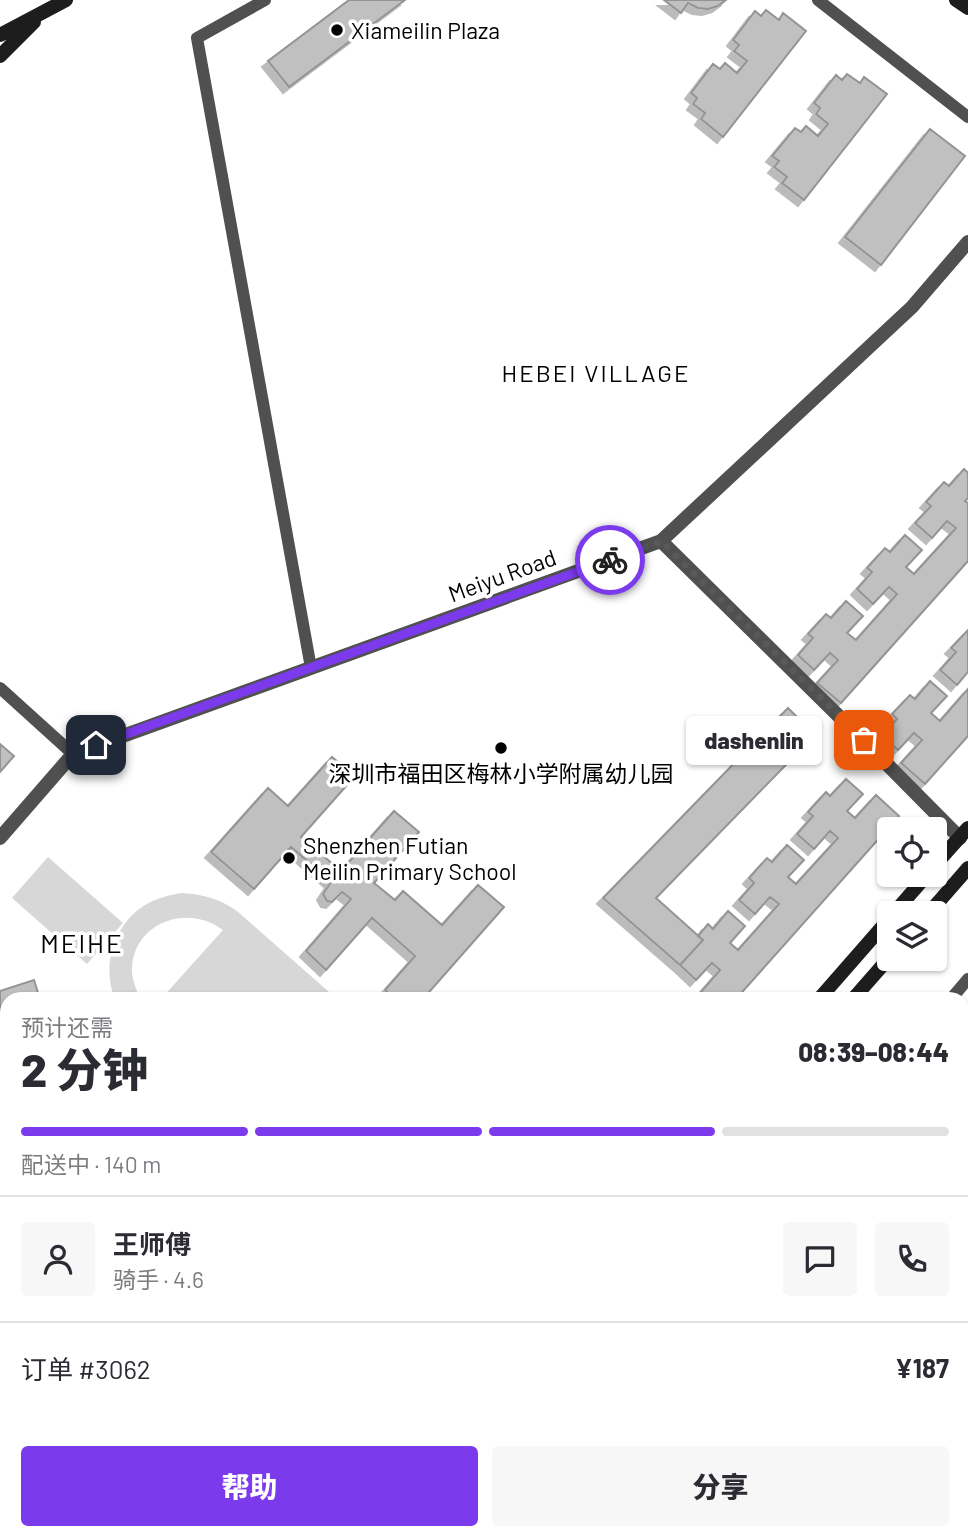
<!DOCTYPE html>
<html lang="zh">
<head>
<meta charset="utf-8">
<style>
	:root { --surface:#fff; --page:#f7f7f7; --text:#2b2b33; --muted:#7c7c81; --line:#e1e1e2; --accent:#7c3aed }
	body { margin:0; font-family:Barlow,"Noto Sans SC",sans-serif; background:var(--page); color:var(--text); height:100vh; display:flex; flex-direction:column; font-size:26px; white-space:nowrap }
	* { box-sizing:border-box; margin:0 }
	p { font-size:23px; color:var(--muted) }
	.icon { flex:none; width:38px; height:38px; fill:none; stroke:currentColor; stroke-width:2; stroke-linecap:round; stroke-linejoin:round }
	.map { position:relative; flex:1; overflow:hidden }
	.sheet { position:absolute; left:0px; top:992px; width:970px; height:548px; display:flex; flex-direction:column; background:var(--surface); border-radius:21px 21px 0 0; box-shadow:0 2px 5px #0004 }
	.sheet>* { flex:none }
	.buttons { position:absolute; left:877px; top:817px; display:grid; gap:14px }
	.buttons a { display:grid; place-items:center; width:70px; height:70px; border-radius:7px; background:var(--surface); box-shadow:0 2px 5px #0004; font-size:35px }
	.pin { position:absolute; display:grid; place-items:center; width:60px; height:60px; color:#fff; margin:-30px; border-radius:14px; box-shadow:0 4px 10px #0006 }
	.courier { position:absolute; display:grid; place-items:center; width:70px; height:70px; margin:-35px; border:5px solid #7c3aed; border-radius:50%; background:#fff; color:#222; box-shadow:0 2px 9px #0007 }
	.bubble { position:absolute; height:49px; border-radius:7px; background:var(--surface); box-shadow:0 2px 5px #0004; font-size:23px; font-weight:800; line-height:49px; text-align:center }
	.summary em { font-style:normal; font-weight:800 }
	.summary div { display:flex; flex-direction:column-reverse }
	.summary { display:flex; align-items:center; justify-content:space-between; height:119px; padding:0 21px }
	h1 { font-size:46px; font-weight:800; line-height:52px }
	.bar { display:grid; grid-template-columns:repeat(4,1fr); gap:10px 7px; align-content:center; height:84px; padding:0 21px }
	.bar i { height:9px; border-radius:5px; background:var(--line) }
	.bar .on { background:var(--accent) }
	.bar p { grid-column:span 4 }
	.line { display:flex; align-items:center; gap:18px; padding:0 21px; border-top:2px solid var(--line) }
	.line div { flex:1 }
	.round { display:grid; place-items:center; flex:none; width:74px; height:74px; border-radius:7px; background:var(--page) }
	.cta { display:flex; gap:14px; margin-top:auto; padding:14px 21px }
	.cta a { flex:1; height:80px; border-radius:7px; background:var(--accent); color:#fff; font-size:28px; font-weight:800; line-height:80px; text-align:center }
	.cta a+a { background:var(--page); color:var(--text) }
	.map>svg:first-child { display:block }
	.green { fill:#d7d7d7 }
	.building { fill:#c0c0c0; stroke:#949494; stroke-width:2; filter:url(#shadow) }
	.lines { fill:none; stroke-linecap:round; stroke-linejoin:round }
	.service { stroke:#505050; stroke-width:12 }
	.minor { stroke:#505050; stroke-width:14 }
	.secondary { stroke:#1d1d1d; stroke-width:14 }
	.done { stroke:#595959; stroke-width:7; stroke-dasharray:0 12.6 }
	.route { stroke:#7c3aed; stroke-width:9 }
	.poi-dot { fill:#000; stroke:#fff; stroke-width:2.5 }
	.labels { text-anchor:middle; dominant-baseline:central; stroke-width:7; stroke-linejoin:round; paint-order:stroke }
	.poi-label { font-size:23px; fill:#000; stroke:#fff; text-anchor:start }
	.street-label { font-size:23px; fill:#000; stroke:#fff }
	.neighbourhood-label { font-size:24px; letter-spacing:2px; fill:#000; stroke:#fff }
	.quarter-label { font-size:26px; letter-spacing:2px; fill:#000; stroke:#fff }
</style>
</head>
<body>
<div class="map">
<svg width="968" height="1539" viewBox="0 0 968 1539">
	<defs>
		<filter id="shadow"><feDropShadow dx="-6" dy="6" stdDeviation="0" flood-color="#0004"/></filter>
	</defs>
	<rect width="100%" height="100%" fill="#fff"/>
	<path class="green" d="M48,857L123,923L87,964L12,898Z
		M182,893C205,895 218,898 237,911L337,999H161L223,930C186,902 130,924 132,973C133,982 137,991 140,999H115C101,966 114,924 145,905C157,898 169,895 182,893Z"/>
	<path class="building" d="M349,0H405L289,87L268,61Z
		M664,0H726L718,6L708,9L698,8L688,3L681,13Z
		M766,10L779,20L783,13L806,31L723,137L701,119L705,113L693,104L697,98L691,93L713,64L720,69L725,63L737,73L747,61L734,51L739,45L733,40L755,11L761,16Z
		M847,74L860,83L864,77L887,94L804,200L782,183L787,177L774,167L779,161L772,156L795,128L801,132L806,126L818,136L828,124L816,114L820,108L814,103L836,75L842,80Z
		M930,129L965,156L881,265L845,237Z
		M964,469L968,473V498L965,501L968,503V561L841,703L817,683L838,660L830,653L814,670L798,655L813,638L808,634L826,614L831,618L846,601L863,616L847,633L856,640L897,594L889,587L873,604L857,589L872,572L867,568L885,548L890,552L905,535L922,550L906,567L914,574L956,528L947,521L932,538L915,523L931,506L926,502L944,482L949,486Z
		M968,630V672L957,685L940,670L956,652L951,648Z
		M930,681L947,696L931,713L940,721L968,689V736L925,784L901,763L922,740L914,733L898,750L882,736L897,719L892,714L910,695L915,699Z
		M788,708L815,735L656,898L703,940L680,965L603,898Z
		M0,744L14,756L0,772Z
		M332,757L355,776L301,837L341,871L394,811L419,832L374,883L395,900L403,891L442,925L478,885L504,907L423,999H390L391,996L385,990L415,956L372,918L326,970L306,951L351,899L342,892L332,902L327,901L323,894L331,882L291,847L254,889L211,852L268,788L288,806Z
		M846,779L863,794L847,811L855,818L876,795L899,816L736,999H706L700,993L720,970L712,963L696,980L680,965L703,940L698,936L708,924L713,929L728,911L745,926L730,943L738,950L779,904L770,897L755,914L739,900L754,883L749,878L767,858L772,862L787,845L804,860L788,877L796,884L838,838L830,831L814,849L797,834L813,816L808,812L826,792L830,796Z
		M34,980L40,999H7V1063L0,1065V991Z
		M968,1026V1095L962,1101V1032Z
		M7,1107V1203L0,1197V1159L4,1155L0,1151V1115Z
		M0,1236L7,1242V1275L0,1283Z
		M962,1279L968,1284V1349L962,1356Z
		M7,1377V1464L0,1472V1385Z
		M962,1498L968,1503V1539H914L920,1533H962Z
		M51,1533H117L112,1539H46Z
		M181,1533H246L240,1539H175Z
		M519,1533H578L573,1539H514Z"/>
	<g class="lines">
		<path class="service" d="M265,0L197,38L311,668
			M818,0L968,117
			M0,688L73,754
			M951,999L968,979"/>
		<path class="minor" d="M661,541L864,741L960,838
			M0,838L73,754L661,541L912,307L968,242
			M703,1533L709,1539"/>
		<path class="secondary" d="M956,0L968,8
			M0,35L66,0
			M0,56L34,22
			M934,866L968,828
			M893,914L927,875
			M928,914L968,868
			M819,999L889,919
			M853,999L889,958
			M343,1539L349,1533
			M380,1539L385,1533"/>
	</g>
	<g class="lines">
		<path class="done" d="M610,560L661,541L864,740"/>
		<path class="route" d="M96,745L610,560"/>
	</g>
	<g class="poi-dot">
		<circle cx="337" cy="30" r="7"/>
		<circle cx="501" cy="748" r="7"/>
		<circle cx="289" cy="858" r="7"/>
	</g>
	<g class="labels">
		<g class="poi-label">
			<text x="351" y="30">Xiameilin Plaza</text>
			<text x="501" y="773" text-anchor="middle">深圳市福田区梅林小学附属幼儿园</text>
			<text x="303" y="845">Shenzhen Futian<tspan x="303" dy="26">Meilin Primary School</tspan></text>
		</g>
		<g class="street-label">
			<text transform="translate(502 575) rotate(-20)">Meiyu Road</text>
		</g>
		<g class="neighbourhood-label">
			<text x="596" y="372">HEBEI VILLAGE</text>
		</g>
		<g class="quarter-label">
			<text x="82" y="942">MEIHE</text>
		</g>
	</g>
</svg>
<div class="buttons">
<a><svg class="icon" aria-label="locate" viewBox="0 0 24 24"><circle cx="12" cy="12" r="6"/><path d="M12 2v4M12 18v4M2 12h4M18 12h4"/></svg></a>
<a><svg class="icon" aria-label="layers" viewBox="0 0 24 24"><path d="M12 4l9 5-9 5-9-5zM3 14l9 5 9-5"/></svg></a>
</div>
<div class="pin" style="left:864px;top:740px;background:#ea580c"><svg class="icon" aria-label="bag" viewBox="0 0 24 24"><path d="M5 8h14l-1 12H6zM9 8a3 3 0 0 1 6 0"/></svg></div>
<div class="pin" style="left:96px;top:745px;background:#1f2937"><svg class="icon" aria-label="home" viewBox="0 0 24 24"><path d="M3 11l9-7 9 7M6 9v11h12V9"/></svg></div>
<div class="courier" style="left:610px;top:560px"><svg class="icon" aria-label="bike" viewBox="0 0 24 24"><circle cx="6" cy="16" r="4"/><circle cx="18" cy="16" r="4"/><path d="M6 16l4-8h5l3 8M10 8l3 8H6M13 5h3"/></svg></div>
<div class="bubble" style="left:686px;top:716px;width:136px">dashenlin</div>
<section class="sheet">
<div class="summary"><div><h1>2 分钟</h1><p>预计还需</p></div><em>08:39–08:44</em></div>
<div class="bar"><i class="on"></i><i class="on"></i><i class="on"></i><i></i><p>配送中 · 140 m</p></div>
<div class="line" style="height:126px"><a class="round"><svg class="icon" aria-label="person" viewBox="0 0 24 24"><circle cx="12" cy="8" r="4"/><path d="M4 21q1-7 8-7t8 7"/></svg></a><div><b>王师傅</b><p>骑手 · 4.6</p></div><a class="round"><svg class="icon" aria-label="chat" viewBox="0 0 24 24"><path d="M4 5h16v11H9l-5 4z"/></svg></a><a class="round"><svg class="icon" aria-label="phone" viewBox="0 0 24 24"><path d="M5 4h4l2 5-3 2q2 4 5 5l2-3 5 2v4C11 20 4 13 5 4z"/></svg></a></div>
<div class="line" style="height:91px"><div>订单 #3062</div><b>¥187</b></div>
<div class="cta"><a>帮助</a><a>分享</a></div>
</section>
</div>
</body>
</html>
